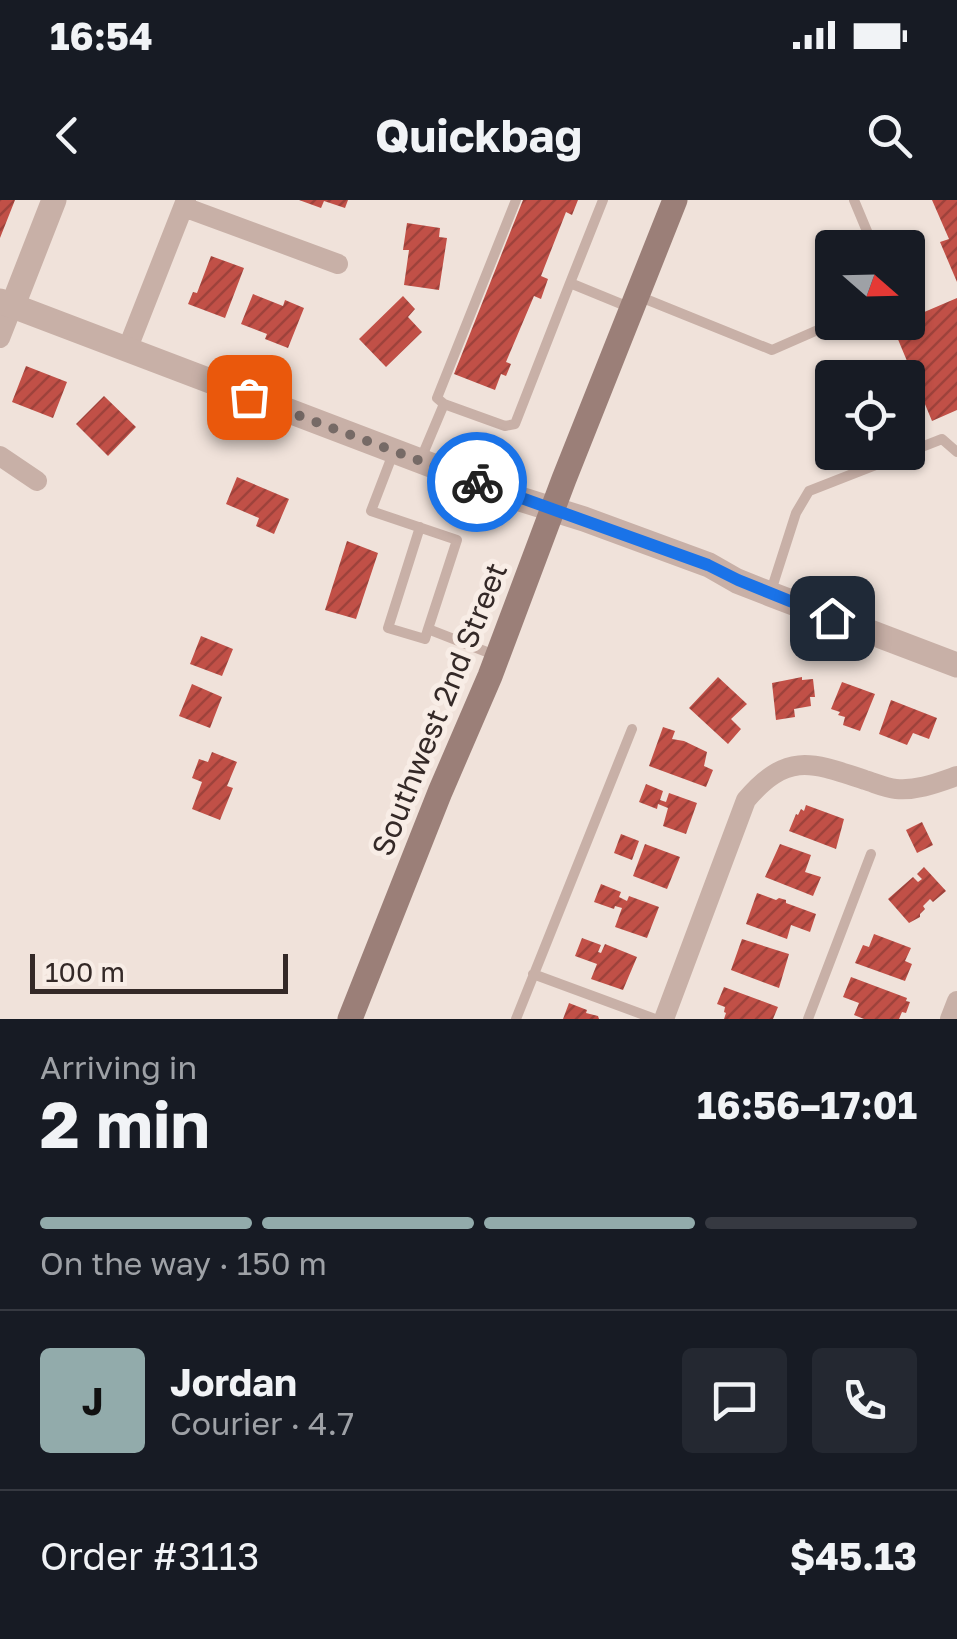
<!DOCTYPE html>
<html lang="en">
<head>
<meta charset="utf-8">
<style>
	:root { --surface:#171b24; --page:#242831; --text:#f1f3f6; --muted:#9ea1a6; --line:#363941; --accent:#92abab }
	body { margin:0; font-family:"Golos Text",sans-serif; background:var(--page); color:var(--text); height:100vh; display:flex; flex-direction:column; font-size:38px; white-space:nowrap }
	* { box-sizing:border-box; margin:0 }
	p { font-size:32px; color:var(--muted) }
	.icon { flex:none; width:55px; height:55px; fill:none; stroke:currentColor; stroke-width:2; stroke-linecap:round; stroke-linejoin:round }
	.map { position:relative; height:819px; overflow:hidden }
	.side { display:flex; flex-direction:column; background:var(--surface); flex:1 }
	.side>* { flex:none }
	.needle { width:65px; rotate:110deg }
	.controls { position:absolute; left:815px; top:30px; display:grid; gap:20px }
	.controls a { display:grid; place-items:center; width:110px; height:110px; border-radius:10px; background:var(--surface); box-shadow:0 2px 8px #0004; font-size:50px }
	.scale { position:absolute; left:30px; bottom:25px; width:258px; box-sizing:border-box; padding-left:10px; border:5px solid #342927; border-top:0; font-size:28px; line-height:35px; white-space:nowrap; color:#342927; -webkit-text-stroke:8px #f8ede6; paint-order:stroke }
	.pin { position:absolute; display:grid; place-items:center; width:85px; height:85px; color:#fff; margin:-42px; border-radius:20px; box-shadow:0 5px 15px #0006 }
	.courier { position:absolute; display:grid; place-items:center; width:100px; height:100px; margin:-50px; border:8px solid #1a73e8; border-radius:50%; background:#fff; color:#222; box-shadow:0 2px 12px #0007 }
	.headline em { font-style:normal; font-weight:700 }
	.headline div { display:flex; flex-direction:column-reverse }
	.headline { display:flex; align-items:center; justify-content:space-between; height:170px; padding:0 40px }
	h1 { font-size:65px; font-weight:700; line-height:75px }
	.bar { display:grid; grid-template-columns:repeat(4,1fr); gap:15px 10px; align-content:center; height:120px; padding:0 40px }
	.bar i { height:12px; border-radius:8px; background:var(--line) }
	.bar .selected { background:var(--accent) }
	.bar p { grid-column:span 4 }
	.line { display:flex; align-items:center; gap:25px; padding:0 40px; border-top:2px solid var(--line) }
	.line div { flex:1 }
	.round { display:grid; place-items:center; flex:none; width:105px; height:105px; border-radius:10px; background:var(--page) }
	.status { display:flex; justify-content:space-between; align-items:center; height:70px; padding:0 50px; background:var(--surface); direction:ltr }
	.status svg { height:28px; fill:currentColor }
	header { display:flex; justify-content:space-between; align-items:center; height:130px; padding:0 40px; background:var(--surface); font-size:45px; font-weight:700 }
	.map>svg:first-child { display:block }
	.building { fill:url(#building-hatch) }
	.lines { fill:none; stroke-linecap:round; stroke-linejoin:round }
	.service { stroke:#c8b0a7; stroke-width:10 }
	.minor { stroke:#c8b0a7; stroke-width:20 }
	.tertiary { stroke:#c8b0a7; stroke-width:25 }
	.secondary { stroke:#9b7f78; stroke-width:25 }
	.done { stroke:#766a66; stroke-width:10; stroke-dasharray:0 18 }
	.route { stroke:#1a73e8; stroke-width:12 }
	.labels { text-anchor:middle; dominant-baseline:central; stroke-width:10; stroke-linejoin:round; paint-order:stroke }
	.street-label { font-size:30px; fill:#342927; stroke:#f8ede6 }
</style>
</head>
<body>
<div class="status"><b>16:54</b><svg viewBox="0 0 49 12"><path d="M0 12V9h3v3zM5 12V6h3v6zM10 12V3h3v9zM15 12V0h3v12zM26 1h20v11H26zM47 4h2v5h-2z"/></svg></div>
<header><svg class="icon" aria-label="back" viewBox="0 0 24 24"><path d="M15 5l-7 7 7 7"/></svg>Quickbag<svg class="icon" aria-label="search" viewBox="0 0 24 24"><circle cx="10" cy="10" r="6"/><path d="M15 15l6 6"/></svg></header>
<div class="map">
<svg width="957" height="819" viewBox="0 0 957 819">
	<defs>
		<pattern id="building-hatch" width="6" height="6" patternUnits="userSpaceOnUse" patternTransform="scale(2.5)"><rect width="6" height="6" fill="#c15047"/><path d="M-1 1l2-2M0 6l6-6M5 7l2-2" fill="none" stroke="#9e423b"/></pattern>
	</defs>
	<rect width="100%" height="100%" fill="#f0e2da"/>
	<path class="building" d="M0,0H15L0,38Z
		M299,0H348L345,8L324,1L321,8Z
		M523,0H578L572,15L566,12L541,76L548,79L541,99L534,96L506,162L511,164L506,176L501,174L495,190L454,174Z
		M932,0H957V82L940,42L949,39Z
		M407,23L440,28L439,37L447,38L439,90L404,85L409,50H403Z
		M211,56L244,68L225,118L188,104L193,92L197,93Z
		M253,94L283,106L285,100L304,108L288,148L265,139L267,134L241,124Z
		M403,96L415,109L408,117L422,132L386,167L359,139Z
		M957,98V210L932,221L892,125L908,122V119Z
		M26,166L67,182L53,218L12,202Z
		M104,196L136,227L108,256L76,224Z
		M237,277L289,299L274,334L256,326L259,318L226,304Z
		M347,341L378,353L356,419L325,410Z
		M201,436L233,449L222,476L190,464Z
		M718,477L747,504L731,519L741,529L728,544L689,508Z
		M802,477V480L813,479L815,497H810L811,506L794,509L795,517L776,520L772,483Z
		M842,482L875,494L860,531L843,525L845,517L838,515L840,512L831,509Z
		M192,484L222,497L210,528L179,516Z
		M891,500L937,518L929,539L913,533L907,545L879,534Z
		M663,527L675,531L672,539L684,541L707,552L704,566L713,570L706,587L649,566Z
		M212,552L237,562L227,586L233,588L220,620L192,609L202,582L192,578L199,559L208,562Z
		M646,584L663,591L660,600L666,602L669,593L697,603L686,634L663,626L668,608L658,604L657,609L639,602Z
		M806,605L844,619L836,649L789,631L796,614L798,615L801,609L804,611Z
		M922,622L933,645L917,653L906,630Z
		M621,634L639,641L632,660L614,653Z
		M645,644L680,657L667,689L633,676Z
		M780,644L811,655L805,672L821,677L813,696L765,677Z
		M924,667L946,691L933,702L930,699L923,706L925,709L920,714V717L909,723L888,699L913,677L918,682L922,679L917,674Z
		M601,684L621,692L619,697L627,701L629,696L659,707L647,738L615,727L622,708L615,706L614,709L594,702Z
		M757,693L776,700L779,698L786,700V703L816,714L810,732L791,725L787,739L746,724Z
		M874,734L911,748L905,761L912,764L905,781L855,763L863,745L869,747Z
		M582,738L601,745L598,752L601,753L605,744L637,757L623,790L591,779L597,764L575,756Z
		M742,739L789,754L779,788L731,770Z
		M851,777L907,798L906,801L910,802L906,813L902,812L899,819H864L854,815L859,803L843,797Z
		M724,787L778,807L773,819H724L726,813L724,812L725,807L717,804Z
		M569,803L587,810L586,813L598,816L599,819H563Z"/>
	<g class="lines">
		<path class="service" d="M603,0L570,83L631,108
			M854,0L874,48
			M638,96L772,150L836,122
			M444,204L505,226L515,224L570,83
			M394,251L371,311L457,340L428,429L497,456
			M420,261L444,204L437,198L516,0
			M420,327L388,428L425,439L428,429
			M770,394L796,313L809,291L942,239L957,252
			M533,774L655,819
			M516,819L632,529
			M808,819L871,654"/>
		<path class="minor" d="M184,7L338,64
			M0,138L13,105
			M127,150L186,0
			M0,256L37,281
			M664,819L746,600C787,552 811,562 865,580C875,583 886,588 896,589C917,591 937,583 957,576
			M950,819L957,801"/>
		<path class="tertiary" d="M0,101L520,299L584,319L709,365L737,381L770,394L957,465
			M13,105L54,0"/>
		<path class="secondary" d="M350,819L440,592L490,476L564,279L675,0"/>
	</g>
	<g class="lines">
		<path class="done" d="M249,197L477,282"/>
		<path class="route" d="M477,282L708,365L738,380L832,418"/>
	</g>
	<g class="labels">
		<g class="street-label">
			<text transform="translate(439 509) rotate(-68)">Southwest 2nd Street</text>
		</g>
	</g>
</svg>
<div class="controls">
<a><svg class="needle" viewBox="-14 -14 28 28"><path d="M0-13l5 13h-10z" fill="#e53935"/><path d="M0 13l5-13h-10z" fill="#9ea1a6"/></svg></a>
<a><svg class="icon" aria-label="locate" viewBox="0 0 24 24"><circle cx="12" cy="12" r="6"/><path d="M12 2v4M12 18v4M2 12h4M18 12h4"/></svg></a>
</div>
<div class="scale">100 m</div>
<div class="pin" style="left:249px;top:197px;background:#ea580c"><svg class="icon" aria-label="bag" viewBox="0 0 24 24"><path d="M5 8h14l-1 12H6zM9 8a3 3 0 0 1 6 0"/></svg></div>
<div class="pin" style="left:832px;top:418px;background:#1f2937"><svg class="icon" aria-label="home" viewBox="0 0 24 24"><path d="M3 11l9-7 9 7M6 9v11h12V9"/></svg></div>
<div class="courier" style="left:477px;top:282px"><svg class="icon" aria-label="bike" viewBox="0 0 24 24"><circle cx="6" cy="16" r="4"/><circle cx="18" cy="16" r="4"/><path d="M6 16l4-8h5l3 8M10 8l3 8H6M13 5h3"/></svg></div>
</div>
<section class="side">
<div class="headline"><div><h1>2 min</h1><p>Arriving in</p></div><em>16:56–17:01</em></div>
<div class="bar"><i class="selected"></i><i class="selected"></i><i class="selected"></i><i></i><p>On the way · 150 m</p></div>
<div class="line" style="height:180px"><b class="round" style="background:var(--accent);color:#111">J</b><div><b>Jordan</b><p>Courier · 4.7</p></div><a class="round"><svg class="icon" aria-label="chat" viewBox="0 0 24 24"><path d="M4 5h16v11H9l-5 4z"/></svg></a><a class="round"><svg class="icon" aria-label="phone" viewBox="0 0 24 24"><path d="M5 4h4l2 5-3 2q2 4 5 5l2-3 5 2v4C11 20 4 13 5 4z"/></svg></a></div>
<div class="line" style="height:130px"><div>Order #3113</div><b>$45.13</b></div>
</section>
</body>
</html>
